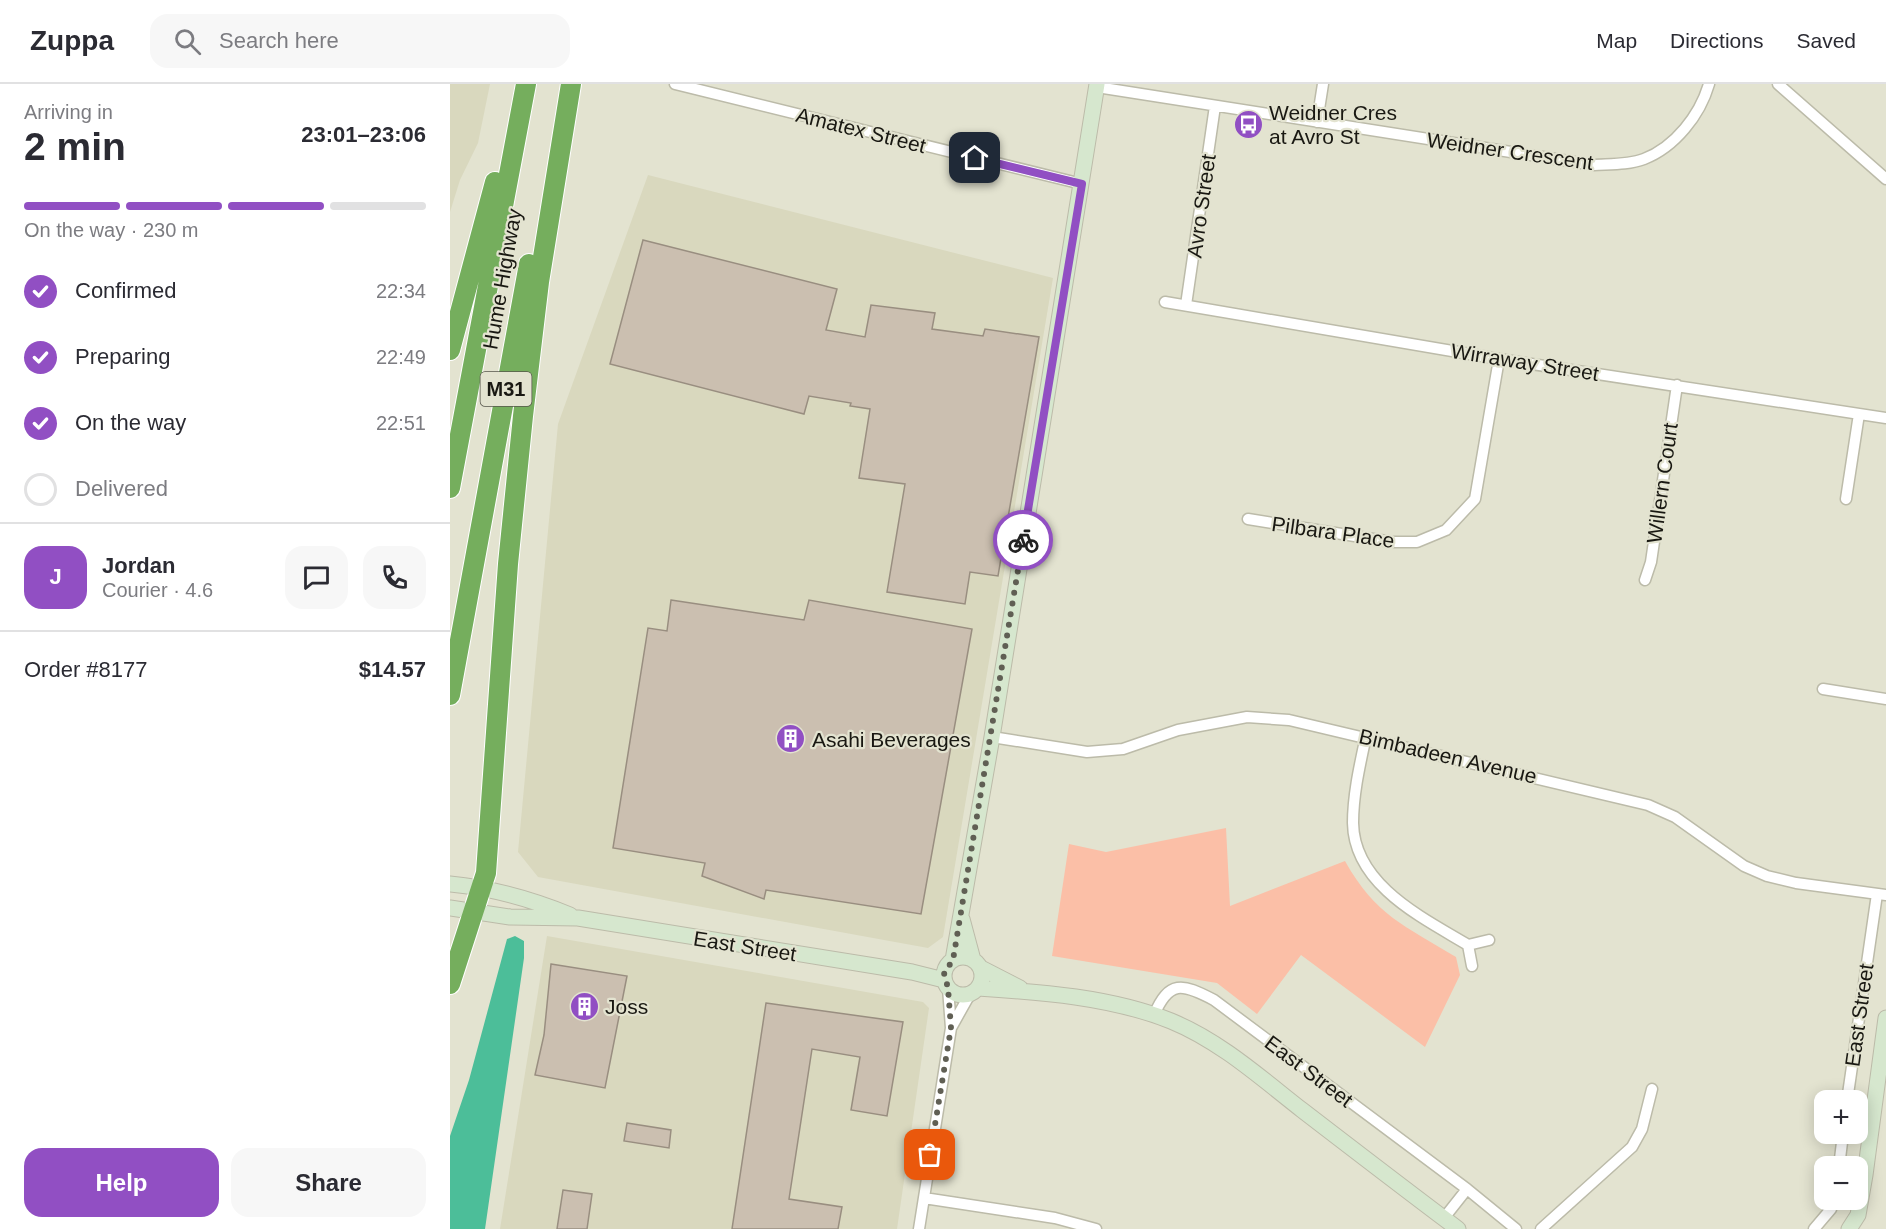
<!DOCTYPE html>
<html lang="en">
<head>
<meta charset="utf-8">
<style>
	:root { --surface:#fff; --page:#f7f7f7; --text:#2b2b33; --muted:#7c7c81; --line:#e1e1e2; --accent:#914fc3 }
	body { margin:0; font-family:Helvetica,sans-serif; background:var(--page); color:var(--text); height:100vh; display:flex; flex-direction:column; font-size:22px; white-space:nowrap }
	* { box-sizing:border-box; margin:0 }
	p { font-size:20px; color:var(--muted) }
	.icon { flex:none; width:33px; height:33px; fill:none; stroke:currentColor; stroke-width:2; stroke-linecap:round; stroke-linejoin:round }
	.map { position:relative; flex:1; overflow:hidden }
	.sheet { display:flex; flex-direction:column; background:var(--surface); width:450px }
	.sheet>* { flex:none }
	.tools { position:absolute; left:1364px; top:1006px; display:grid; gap:12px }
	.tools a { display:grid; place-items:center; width:54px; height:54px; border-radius:12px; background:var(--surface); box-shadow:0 3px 15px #0003; font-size:30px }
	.pin { position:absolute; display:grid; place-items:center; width:51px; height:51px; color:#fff; margin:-26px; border-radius:12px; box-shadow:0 3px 9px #0006 }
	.courier { position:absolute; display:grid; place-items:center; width:60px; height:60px; margin:-30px; border:4px solid #914fc3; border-radius:50%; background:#fff; color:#222; box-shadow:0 2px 8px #0007 }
	.head em { font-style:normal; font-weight:700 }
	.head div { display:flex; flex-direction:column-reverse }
	.head { display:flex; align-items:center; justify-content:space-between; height:102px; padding:0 24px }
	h1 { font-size:39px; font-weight:700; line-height:45px }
	.bar { display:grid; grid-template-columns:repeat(4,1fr); gap:9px 6px; align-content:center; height:72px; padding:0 24px }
	.bar i { height:8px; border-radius:4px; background:var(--line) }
	.bar .active { background:var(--accent) }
	.bar p { grid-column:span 4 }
	.line { display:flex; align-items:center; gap:15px; padding:0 24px; border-top:2px solid var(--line) }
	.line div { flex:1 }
	.round { display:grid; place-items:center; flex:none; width:63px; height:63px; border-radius:18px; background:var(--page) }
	ol { padding:0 24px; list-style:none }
	li { display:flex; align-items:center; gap:18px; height:66px }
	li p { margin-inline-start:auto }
	li .icon { padding:6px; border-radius:50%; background:var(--accent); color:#fff; stroke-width:4 }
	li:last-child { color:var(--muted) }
	li i { width:33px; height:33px; border:3px solid var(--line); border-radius:50% }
	.action { display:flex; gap:12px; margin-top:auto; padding:12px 24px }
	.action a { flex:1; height:69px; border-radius:18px; background:var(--accent); color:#fff; font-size:24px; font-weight:700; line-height:69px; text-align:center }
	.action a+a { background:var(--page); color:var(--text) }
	header { display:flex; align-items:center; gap:36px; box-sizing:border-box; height:84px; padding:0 30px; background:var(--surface); border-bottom:2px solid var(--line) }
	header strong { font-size:28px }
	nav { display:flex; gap:33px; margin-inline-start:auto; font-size:21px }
	.search { width:420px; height:54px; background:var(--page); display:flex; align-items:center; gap:15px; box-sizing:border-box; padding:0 21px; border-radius:18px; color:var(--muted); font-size:22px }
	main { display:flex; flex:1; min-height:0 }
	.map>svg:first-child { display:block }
	.built { fill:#d9d8be }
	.green { fill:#fbbfa7 }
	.water { fill:#4cbe99 }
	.building { fill:#cbbfb0; stroke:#998e80; stroke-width:1.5 }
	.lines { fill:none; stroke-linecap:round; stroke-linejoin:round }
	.street-casing { stroke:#bcbba9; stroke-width:13 }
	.secondary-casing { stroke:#bcbba9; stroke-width:17 }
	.highway-casing { stroke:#fff; stroke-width:22 }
	.street { stroke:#fff; stroke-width:10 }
	.secondary { stroke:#d6e7ce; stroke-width:15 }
	.highway { stroke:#75ae5d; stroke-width:20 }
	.done { stroke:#605f54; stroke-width:6; stroke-dasharray:0 10.8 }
	.route { stroke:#914fc3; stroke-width:8 }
	.labels { text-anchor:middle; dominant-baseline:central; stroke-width:4.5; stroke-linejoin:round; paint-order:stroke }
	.shield { fill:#e3e3d0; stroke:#56554b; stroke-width:1.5 }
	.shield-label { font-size:20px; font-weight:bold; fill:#191812 }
	.poi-label { font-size:21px; fill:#191812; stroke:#e3e3d0; text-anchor:start }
	.street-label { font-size:21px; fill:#191812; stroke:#e3e3d0 }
</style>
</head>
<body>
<header>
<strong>Zuppa</strong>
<div class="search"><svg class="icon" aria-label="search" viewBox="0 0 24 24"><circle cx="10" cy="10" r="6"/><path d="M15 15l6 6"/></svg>Search here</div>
<nav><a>Map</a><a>Directions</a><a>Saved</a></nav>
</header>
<main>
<section class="sheet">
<div class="head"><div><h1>2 min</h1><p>Arriving in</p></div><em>23:01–23:06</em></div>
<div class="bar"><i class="active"></i><i class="active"></i><i class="active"></i><i></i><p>On the way · 230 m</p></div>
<ol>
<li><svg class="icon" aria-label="check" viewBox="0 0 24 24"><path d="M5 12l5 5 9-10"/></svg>Confirmed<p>22:34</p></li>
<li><svg class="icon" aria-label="check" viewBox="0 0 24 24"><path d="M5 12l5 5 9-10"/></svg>Preparing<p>22:49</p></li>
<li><svg class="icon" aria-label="check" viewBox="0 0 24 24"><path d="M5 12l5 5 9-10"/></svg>On the way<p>22:51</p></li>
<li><i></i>Delivered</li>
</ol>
<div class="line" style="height:108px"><b class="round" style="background:var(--accent);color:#fff">J</b><div><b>Jordan</b><p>Courier · 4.6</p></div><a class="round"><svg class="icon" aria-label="chat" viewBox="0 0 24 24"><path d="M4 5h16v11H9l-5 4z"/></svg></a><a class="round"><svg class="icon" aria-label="phone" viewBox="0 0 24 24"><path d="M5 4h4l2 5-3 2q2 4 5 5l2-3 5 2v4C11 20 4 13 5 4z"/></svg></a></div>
<div class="line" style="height:78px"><div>Order #8177</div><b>$14.57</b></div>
<div class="action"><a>Help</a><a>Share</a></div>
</section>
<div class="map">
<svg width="1436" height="1145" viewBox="0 0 1436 1145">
	<rect width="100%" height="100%" fill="#e3e3d0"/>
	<path class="built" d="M0,0H40L28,59L10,96L0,128Z
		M198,91L603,194L493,853L478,864L88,793L68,768L108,340Z
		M97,852L473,918L479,924L447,1145H50Z"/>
	<path class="green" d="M776,744L780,822L895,777C925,831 955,842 1006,873L1010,891L975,963L851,871L807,930L767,899L602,872L619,760L656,768Z"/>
	<path class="water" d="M65,852L74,857V874L35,1145H0V1052L19,996L57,855Z"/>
	<path class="building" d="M193,156L387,205L376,246L415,253L421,221L485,229L482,245L533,252L535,245L589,253L548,492L520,488L515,520L437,508L455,400L409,394L420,325L400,322L401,319L359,312L354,330L160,280Z
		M221,516L354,536L359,516L522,545L471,830L316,806L314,815L252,792L255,779L163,764L198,544L217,547Z
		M101,880L177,892L155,1004L85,991L94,951Z
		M316,919L453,938L437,1032L401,1026L410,973L362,965L339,1115L392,1123L388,1145H282Z
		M177,1039L221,1046L219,1064L174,1057Z
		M113,1106L142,1110L137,1145H107Z"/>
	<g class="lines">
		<defs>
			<path id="street" d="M225,0L632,100
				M1328,0L1436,95
				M647,3L1144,81C1160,80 1178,81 1194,75C1225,63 1250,31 1259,0
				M867,38L873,0
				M715,218L1049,275L1436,334
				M736,221L765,22
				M1396,415L1409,330
				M798,435L942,458H967L996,446L1025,415L1049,275
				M1195,496L1201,478L1227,301
				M1373,605L1436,615
				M916,652C910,680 903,710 903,739C904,801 973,834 1018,861L1039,856
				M542,653L637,668L673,665L728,646L797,633L839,636L1198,721L1225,733L1294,782L1317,792L1346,799L1436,811
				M1018,861L1022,882
				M704,931C719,896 732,899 764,916L1017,1105L1066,1145
				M501,944L520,910
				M1397,1017L1427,810
				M1389,1083L1393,1050
				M474,1114L605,1134L646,1145
				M994,1134L1017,1105
				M469,1145L501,944L498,904
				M1091,1145L1182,1063L1192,1045L1202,1005
				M1364,1145L1381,1125L1383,1116"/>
			<path id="secondary" d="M0,800C42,804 81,815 120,831
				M0,824L60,833L128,834L462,888L494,896
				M512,835L523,876
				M494 892a19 19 0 1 1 38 0a19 19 0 1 1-38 0Z
				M503,876L542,653L647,0
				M531,884L570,904
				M528,904C591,908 661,913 721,937C770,957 811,994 852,1026C904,1066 956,1106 1008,1145
				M1399,1145L1408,1131L1415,1091L1436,934"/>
			<path id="highway" d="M0,266L45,98
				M0,404L76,0
				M0,611L79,180
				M0,900L36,789L58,480L73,332L89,198L121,0"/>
		</defs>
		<use href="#street" class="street-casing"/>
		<use href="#secondary" class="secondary-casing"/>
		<use href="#highway" class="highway-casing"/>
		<use href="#street" class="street"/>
		<use href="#secondary" class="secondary"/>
		<use href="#highway" class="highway"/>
	</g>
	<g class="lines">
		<path class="done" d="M480,1071L501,944L498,904L494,889L503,876L573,456"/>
		<path class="route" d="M525,74L632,100L573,456"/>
	</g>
	<defs>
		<symbol id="bus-disc" viewBox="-11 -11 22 22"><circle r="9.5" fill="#914fc3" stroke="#e3e3d0"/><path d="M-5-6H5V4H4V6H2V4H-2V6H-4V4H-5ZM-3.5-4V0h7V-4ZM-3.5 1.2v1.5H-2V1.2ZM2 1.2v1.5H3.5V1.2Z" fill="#fff"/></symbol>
		<symbol id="building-disc" viewBox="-11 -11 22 22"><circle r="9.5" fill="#914fc3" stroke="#e3e3d0"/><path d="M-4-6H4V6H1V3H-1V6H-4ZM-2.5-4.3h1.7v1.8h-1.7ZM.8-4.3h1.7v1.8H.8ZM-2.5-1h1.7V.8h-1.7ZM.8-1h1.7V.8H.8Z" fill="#fff"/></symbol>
	</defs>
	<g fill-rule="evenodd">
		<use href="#bus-disc" x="782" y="24" width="33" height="33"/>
		<use href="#building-disc" x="324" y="638" width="33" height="33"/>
		<use href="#building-disc" x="118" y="906" width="33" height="33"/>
	</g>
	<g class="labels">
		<rect class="shield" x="30.5" y="288" width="51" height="34" rx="4.5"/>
		<g class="shield-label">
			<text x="56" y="305">M31</text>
		</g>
		<g class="poi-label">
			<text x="819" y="28">Weidner Cres<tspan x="819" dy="24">at Avro St</tspan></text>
			<text x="362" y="655">Asahi Beverages</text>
			<text x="155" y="922">Joss</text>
		</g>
		<g class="street-label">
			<text transform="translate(411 46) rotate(14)">Amatex Street</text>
			<text transform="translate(1060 67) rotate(8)">Weidner Crescent</text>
			<text transform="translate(751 122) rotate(-82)">Avro Street</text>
			<text transform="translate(52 195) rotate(-80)">Hume Highway</text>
			<text transform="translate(1075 278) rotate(9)">Wirraway Street</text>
			<text transform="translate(1212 399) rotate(-82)">Willern Court</text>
			<text transform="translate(883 448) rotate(8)">Pilbara Place</text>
			<text transform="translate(998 672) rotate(13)">Bimbadeen Avenue</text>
			<text transform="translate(295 862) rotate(9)">East Street</text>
			<text transform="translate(1409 931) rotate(-82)">East Street</text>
			<text transform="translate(859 987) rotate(37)">East Street</text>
		</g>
	</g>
</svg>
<div class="tools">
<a>+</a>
<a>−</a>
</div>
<div class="pin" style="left:480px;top:1071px;background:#ea580c"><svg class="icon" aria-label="bag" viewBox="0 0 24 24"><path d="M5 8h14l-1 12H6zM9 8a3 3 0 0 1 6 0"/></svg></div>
<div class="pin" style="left:525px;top:74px;background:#1f2937"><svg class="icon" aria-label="home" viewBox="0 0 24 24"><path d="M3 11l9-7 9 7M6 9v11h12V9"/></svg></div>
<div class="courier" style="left:573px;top:456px"><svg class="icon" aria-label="bike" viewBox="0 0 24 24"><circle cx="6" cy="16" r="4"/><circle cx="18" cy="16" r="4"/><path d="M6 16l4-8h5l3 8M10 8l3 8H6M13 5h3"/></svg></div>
</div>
</main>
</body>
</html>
